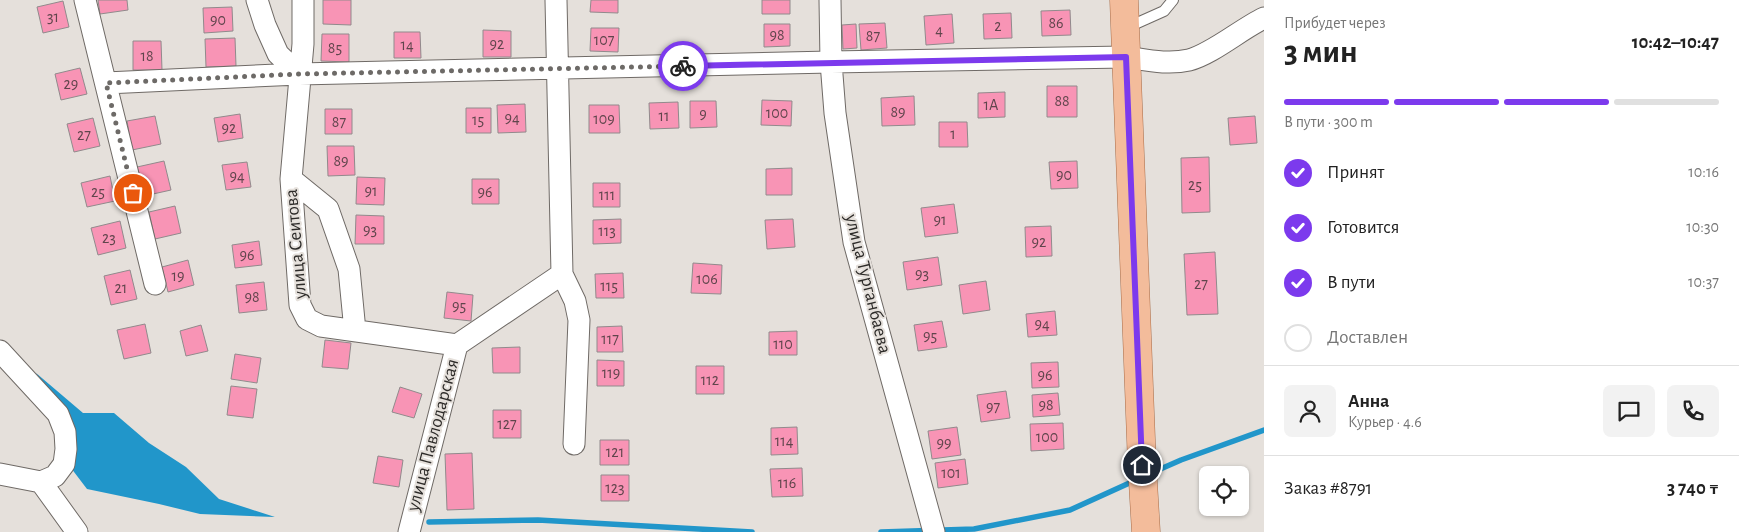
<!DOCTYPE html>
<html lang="ru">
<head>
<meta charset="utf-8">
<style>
	:root { --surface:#fff; --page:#f2f2f2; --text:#222; --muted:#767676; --line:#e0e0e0; --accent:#7c3aed }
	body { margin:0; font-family:"Alegreya Sans",sans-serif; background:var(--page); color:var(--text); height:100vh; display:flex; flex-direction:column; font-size:19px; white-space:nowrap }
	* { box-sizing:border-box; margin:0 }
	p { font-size:16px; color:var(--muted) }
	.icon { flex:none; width:28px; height:28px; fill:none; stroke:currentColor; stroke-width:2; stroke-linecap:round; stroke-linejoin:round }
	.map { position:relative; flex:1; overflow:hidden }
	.drawer { display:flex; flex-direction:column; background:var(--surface); width:475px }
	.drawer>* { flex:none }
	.tools { position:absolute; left:1199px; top:466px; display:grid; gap:10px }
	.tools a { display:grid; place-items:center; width:50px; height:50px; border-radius:8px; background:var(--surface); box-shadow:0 1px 4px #0004; font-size:25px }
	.pin { position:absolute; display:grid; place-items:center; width:42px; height:42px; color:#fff; margin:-21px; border:2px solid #fff; border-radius:50%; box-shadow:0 1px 5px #0007 }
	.courier { position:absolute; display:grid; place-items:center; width:50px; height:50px; margin:-25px; border:4px solid #7c3aed; border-radius:50%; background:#fff; color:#222; box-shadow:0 1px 6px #0007 }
	.headline em { font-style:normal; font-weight:600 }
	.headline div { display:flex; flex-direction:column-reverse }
	.headline { display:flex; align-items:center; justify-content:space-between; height:85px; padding:0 20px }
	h1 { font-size:32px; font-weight:600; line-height:38px }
	.bar { display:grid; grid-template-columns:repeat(4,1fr); gap:8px 5px; align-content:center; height:60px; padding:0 20px }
	.bar i { height:6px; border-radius:4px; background:var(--line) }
	.bar .selected { background:var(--accent) }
	.bar p { grid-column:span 4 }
	.line { display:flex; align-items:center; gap:12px; padding:0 20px; border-top:1px solid var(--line) }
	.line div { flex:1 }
	.round { display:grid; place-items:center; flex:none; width:52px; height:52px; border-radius:8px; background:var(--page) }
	ol { padding:0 20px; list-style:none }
	li { display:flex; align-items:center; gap:15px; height:55px }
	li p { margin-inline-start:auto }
	li .icon { padding:5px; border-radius:50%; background:var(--accent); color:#fff; stroke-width:4 }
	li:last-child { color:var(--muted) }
	li i { width:28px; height:28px; border:2px solid var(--line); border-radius:50% }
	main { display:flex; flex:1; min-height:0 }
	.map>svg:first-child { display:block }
	.water { fill:#2196ca }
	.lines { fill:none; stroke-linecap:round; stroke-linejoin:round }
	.stream { stroke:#2196ca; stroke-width:5.5 }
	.building { fill:#f894b5; stroke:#918a8c }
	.lane-casing { stroke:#6f6a66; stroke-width:12 }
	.street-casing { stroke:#6f6a66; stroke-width:23 }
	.primary-casing { stroke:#a86c48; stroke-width:29 }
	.lane { stroke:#fff; stroke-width:10 }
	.street { stroke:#fff; stroke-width:21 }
	.primary { stroke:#f3bc9b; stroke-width:28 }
	.done { stroke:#6d6a67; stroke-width:5; stroke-dasharray:0 9 }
	.route { stroke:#7c3aed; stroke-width:6 }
	.labels { text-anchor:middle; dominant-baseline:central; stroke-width:4; stroke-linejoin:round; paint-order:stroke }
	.number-label { font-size:16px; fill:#60454c }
	.street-label { font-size:19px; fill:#2d2b29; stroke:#e5e0db }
</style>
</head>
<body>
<main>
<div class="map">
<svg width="1264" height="532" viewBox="0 0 1264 532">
	<rect width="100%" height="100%" fill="#e5e0db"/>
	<path class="water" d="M36,373L83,413H114L149,443L186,467L219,499L275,517L200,514L159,504L87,489L71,468L70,421Z"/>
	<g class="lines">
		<path class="stream" d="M1149,474L1181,460L1264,430
			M429,522L538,520L752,532
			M881,532L974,529L1070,510L1136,480"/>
	</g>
	<path class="building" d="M98,0H127L128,10L100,14Z
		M323,0H351V25L323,24Z
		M591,0H618V13L590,12Z
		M762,0H790V14H762Z
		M63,1L69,27L43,33L37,7Z
		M232,7L233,31L204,33L203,8Z
		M1070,10L1071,35L1042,36L1041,11Z
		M1011,13L1012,38L984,39L983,14Z
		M952,14L954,43L926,45L924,16Z
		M885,23L887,48L861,50L859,24Z
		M764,24H790V46L764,47Z
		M856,24L857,48L843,49L842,25Z
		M591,28H619L618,52L590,51Z
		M483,30L511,31V57H483Z
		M394,32H420L421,58H394Z
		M322,34H349V62L321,61Z
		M235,38L236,66L206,67L205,39Z
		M133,41H161L162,70H133Z
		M80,68L87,94L61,100L55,74Z
		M1047,86H1077V117H1047Z
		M1005,92V117L978,118V93Z
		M914,96L915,125L882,126L881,98Z
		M762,100L792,101L791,126L761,125Z
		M690,101H716L717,127L690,128Z
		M678,102L679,128L650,129L649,103Z
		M525,104L526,132L498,133L497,105Z
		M589,105H619L620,133H589Z
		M466,108H491V133H466Z
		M325,109H352V134H325Z
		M240,114L243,138L218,142L214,118Z
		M155,116L161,144L132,150L127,121Z
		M1255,116L1257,143L1230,145L1228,118Z
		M93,118L100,146L74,152L67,124Z
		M939,122H967L968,147H939Z
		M327,146H354L355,175L328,176Z
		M1209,157L1210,212L1182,213L1181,158Z
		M164,161L171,190L144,196L137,167Z
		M1077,161L1078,188L1051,189L1049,162Z
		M247,162L251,187L226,190L222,165Z
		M792,168V195H766V169Z
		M110,176L115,201L87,207L81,183Z
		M357,177L385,178L384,205L356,204Z
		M472,179H499V204H472Z
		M593,183H620V207H593Z
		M954,204L958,233L925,237L921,208Z
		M175,206L181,233L155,239L149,212Z
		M356,215L384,216V244H355Z
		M621,219V243L593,244V220Z
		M793,219L795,247L767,249L765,220Z
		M120,221L126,248L98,255L91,228Z
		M1051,226L1052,256L1026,257L1025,227Z
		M259,241L262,265L235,268L232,245Z
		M1215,252L1218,314L1187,315L1184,254Z
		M938,257L942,285L907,290L903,262Z
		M188,260L194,285L168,292L162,267Z
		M693,263L722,265L721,294L691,293Z
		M130,270L137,299L111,305L104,276Z
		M623,273L624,298H596L595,274Z
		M986,281L990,310L963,314L959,285Z
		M264,282L267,310L239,313L236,285Z
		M447,292L473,295L471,321L444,318Z
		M1055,311L1057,335L1028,337L1026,314Z
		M942,321L947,347L918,351L914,325Z
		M145,324L151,353L124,359L117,330Z
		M201,325L208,351L186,356L180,331Z
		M622,326L623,352H597V327Z
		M797,331V355H769V332Z
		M325,340L351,343L348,369L322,367Z
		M520,347V373H493L492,348Z
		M235,354L261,358L257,383L231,379Z
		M597,360L624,361V386H597Z
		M1058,362L1059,387L1032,388L1031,363Z
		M696,366H724V394H696Z
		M231,386L257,389L253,418L227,415Z
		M400,387L422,394L414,418L392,412Z
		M1006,391L1010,418L981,422L977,395Z
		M1058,393L1060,415L1033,417L1032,395Z
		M493,410H521V438H493Z
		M1063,423L1064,449L1031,451L1030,424Z
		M797,427L798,454L771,455V428Z
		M957,427L961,455L932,459L928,431Z
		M600,440H629V465H600Z
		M472,453L474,509L447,510L445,454Z
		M378,456L403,460L399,487L373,483Z
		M965,459L968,484L938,488L935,463Z
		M802,468L803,496L772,497L770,469Z
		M601,475H629V501H601Z"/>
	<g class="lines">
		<defs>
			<path id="lane" d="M1126,28L1164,11L1173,0"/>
			<path id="street" d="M85,0L155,284
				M257,0L265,25L278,54L299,74
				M303,0V44L291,179L300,305L307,319L321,326L457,345
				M830,0L831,62L835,113L854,242L934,532
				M106,83L299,74L831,62L1126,57C1147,60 1168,65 1189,60C1212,54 1241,29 1264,18
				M291,179L328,209L349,269L355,331
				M562,274L575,301L579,320L574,444
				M0,351L58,414L65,432L66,449L64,464L55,476L41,482L77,532
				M0,474L41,482
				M409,532L457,345L562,274L556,0"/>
			<path id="primary" d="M1124,0L1142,465L1146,532"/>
		</defs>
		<use href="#lane" class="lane-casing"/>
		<use href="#street" class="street-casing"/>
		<use href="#primary" class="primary-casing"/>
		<use href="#lane" class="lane"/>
		<use href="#street" class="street"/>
		<use href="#primary" class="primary"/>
	</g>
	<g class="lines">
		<path class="done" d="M133,193L106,83L299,74L683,66"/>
		<path class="route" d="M683,66L1126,57L1142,465"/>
	</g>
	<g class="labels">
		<g class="number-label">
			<text x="53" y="17">31</text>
			<text x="218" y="20">90</text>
			<text x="1056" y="23">86</text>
			<text x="998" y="26">2</text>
			<text x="939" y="30">4</text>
			<text x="777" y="35">98</text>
			<text x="873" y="36">87</text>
			<text x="604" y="40">107</text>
			<text x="497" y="44">92</text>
			<text x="407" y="45">14</text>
			<text x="335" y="48">85</text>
			<text x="147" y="56">18</text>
			<text x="71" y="84">29</text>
			<text x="1062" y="101">88</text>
			<text x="991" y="105">1А</text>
			<text x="898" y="112">89</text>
			<text x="777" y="113">100</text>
			<text x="703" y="114">9</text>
			<text x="664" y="116">11</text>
			<text x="512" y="118">94</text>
			<text x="604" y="119">109</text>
			<text x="478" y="120">15</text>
			<text x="339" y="122">87</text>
			<text x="229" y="128">92</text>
			<text x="953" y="134">1</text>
			<text x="84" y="135">27</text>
			<text x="341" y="161">89</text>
			<text x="1064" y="175">90</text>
			<text x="237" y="176">94</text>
			<text x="1195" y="185">25</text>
			<text x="371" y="191">91</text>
			<text x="98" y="192">25</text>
			<text x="485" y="192">96</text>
			<text x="607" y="195">111</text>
			<text x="940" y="220">91</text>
			<text x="370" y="230">93</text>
			<text x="607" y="231">113</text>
			<text x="109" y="238">23</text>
			<text x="1039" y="242">92</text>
			<text x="247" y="255">96</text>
			<text x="922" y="274">93</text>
			<text x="178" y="276">19</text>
			<text x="707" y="279">106</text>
			<text x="1201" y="284">27</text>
			<text x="609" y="286">115</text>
			<text x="121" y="288">21</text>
			<text x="252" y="297">98</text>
			<text x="459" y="306">95</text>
			<text x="1042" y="324">94</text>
			<text x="930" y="336">95</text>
			<text x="610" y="339">117</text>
			<text x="783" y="344">110</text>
			<text x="611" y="373">119</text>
			<text x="1045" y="375">96</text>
			<text x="710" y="380">112</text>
			<text x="1046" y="405">98</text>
			<text x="993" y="407">97</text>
			<text x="507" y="424">127</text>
			<text x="1047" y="437">100</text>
			<text x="784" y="441">114</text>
			<text x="944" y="443">99</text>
			<text x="615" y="452">121</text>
			<text x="951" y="473">101</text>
			<text x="787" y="483">116</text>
			<text x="615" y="488">123</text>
		</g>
		<g class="street-label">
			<text transform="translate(296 244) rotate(-95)">улица Сеитова</text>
			<text transform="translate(868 284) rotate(76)">улица Турганбаева</text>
			<text transform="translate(433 435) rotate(-75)">улица Павлодарская</text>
		</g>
	</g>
</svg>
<div class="tools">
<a><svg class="icon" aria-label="locate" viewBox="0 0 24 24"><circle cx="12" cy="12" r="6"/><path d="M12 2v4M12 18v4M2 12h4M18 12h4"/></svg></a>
</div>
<div class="pin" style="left:133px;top:193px;background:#ea580c"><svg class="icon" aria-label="bag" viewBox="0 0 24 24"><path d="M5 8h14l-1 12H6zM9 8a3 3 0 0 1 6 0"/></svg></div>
<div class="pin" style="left:1142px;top:465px;background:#1f2937"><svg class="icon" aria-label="home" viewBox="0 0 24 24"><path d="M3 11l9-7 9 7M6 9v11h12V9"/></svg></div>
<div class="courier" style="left:683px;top:66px"><svg class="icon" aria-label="bike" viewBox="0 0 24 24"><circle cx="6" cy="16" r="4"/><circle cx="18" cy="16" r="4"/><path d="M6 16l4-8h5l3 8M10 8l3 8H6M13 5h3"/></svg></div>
</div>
<section class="drawer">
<div class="headline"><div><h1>3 мин</h1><p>Прибудет через</p></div><em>10:42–10:47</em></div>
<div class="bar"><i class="selected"></i><i class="selected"></i><i class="selected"></i><i></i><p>В пути · 300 m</p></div>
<ol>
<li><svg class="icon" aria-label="check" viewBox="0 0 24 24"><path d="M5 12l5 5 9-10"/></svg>Принят<p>10:16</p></li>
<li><svg class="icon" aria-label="check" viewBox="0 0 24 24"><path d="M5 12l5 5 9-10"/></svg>Готовится<p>10:30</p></li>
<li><svg class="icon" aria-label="check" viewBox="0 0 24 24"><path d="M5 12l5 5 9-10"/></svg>В пути<p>10:37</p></li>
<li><i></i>Доставлен</li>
</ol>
<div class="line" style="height:90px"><a class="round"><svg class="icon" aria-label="person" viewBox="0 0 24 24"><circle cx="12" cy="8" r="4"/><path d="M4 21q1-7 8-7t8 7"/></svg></a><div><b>Анна</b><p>Курьер · 4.6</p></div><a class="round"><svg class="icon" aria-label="chat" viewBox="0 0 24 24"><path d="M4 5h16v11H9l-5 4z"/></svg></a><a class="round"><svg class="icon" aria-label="phone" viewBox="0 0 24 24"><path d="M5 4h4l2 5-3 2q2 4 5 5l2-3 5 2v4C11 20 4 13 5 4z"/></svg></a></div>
<div class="line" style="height:65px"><div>Заказ #8791</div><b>3 740 ₸</b></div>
</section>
</main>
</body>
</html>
